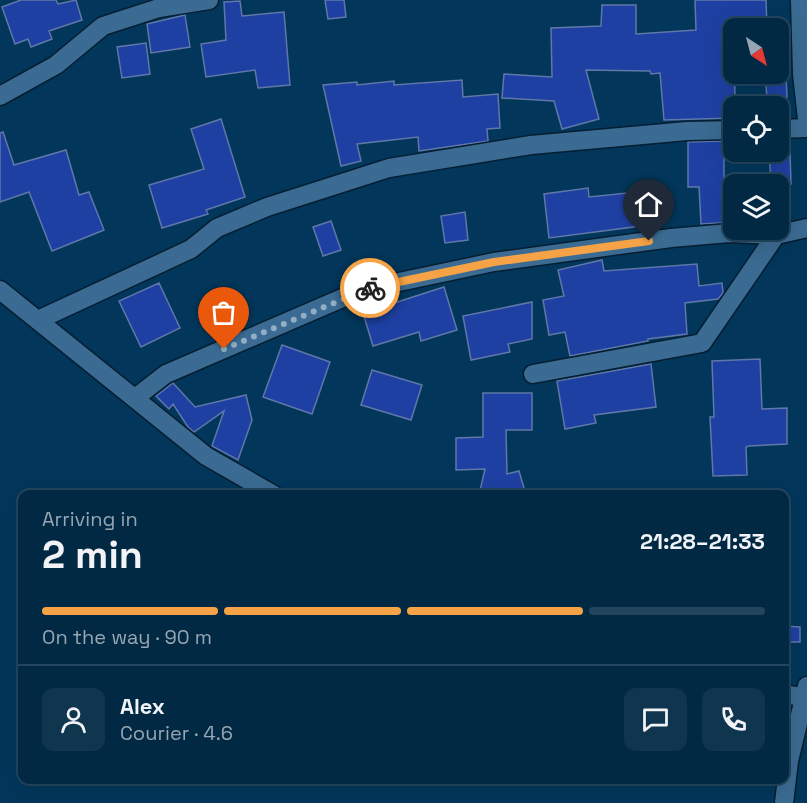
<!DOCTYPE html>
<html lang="en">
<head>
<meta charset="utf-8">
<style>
	:root { --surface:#022944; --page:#10354f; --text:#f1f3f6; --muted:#96a6b2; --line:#23455d; --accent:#f6a246 }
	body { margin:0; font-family:"Space Grotesk",sans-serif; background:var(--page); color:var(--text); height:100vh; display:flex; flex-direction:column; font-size:22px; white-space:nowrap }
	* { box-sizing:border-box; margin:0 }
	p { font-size:20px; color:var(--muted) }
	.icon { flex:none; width:33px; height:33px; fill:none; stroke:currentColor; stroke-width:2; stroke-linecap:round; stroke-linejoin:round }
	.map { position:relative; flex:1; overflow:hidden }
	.side { position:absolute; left:18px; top:490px; width:771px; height:294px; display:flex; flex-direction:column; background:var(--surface); border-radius:12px; box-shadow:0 6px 24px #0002,0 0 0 2px var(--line) }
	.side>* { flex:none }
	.needle { width:39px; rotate:144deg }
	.controls { position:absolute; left:723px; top:18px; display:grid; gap:12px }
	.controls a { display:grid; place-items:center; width:66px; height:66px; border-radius:12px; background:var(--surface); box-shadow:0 6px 24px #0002,0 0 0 2px var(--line); font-size:30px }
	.pin { position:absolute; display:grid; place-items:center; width:51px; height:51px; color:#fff; margin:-62px -26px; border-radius:50% 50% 50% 0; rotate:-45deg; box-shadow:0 0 6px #0007 }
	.pin .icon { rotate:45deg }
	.courier { position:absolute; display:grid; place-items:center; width:60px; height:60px; margin:-30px; border:4px solid #f6a246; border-radius:50%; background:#fff; color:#222; box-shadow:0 2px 8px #0007 }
	.summary em { font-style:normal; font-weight:800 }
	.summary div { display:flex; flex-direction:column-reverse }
	.summary { display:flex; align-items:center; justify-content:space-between; height:102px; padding:0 24px }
	h1 { font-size:39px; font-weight:800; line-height:45px }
	.bar { display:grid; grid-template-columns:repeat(4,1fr); gap:9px 6px; align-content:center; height:72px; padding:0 24px }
	.bar i { height:8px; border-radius:4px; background:var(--line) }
	.bar .current { background:var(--accent) }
	.bar p { grid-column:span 4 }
	.line { display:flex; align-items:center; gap:15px; padding:0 24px; border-top:2px solid var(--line) }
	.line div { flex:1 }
	.round { display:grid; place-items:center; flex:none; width:63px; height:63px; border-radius:12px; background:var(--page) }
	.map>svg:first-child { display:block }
	.building { fill:#1e40a2; stroke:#6077a8; stroke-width:1.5 }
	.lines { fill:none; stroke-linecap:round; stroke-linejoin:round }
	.street-casing { stroke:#051e31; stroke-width:21 }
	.street { stroke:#3b6b92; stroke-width:18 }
	.done { stroke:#92aec4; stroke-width:6; stroke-dasharray:0 10.8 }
	.route { stroke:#f6a246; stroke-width:8 }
</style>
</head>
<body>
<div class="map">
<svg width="807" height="803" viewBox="0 0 807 803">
	<rect width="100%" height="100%" fill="#02375b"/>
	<path class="building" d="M21,0H56L58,4L76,0L82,20L49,31L52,39L31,47L28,39L15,44L2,7Z
		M325,0H344L346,17L328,19Z
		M695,0H766L767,28H734L735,101H732L733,118L664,120L660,73L651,74L650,71L586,70L599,119L562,129L554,101L502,98L504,74L552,77L551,28L601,26L602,5H636V34L696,30Z
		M240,1L242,16L284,12L290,85L258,88L255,70L206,77L201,44L226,40L224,2Z
		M185,15L190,47L151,53L147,24Z
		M146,43L150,74L122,78L117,47Z
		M765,74H786L787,97L767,98Z
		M462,80L463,97L498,94L500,128L487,129L488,141L419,151L418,137L357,144L361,161L341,166L323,85L357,82V85L394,81V85Z
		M221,119L245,197L206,210L208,214L162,228L149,185L204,169L191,129Z
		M3,132L14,165L66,150L79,195L89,192L104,230L52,251L29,192L0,202V133Z
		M724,141V202L734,201V222L701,224L699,187H688V142Z
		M769,152H790L791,184H771Z
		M588,188L589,197L637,192L641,226L549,238L544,194Z
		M465,212L468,240L445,243L441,216Z
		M331,221L341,250L323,256L313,227Z
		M602,260L604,271L697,264L699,286L722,283L723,293L718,299L685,303L687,334L648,339V341L570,356L565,332L549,335L543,300L564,296L558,270Z
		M159,283L180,328L141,347L119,301Z
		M444,287L457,330L421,341L419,332L373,346L363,313Z
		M532,302V339L508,344L510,352L471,360L463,316Z
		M282,345L330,362L312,414L263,397Z
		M760,359L762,409L787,408V444L749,446L746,447L747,475L713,476L710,417H714L712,361Z
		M651,364L656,407L594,415L596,423L565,429L557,381Z
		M372,370L422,385L411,420L361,405Z
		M173,383L195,407L246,395L252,420L238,460L212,446L224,411L194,432L188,427L173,404L169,409L156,396Z
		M483,393H532V430H506L507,474L519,471L526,495H479L485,469L456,470V438L483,437Z
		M784,626L800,627V642H784Z"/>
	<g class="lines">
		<defs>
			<path id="street" d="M800,0L802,74L807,119
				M0,96L56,65L103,26L159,8L209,0
				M778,129L807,128
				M0,290L206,456L274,495
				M38,320L191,249L217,228L267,207L389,168L531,145L687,131L734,130
				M533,374L702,343L776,235
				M135,398L166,374L361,290L494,262L671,238L729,233L776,235L807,228
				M784,694L807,698
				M784,803L789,761L807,686"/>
		</defs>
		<use href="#street" class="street-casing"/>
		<use href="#street" class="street"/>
	</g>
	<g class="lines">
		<path class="done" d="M224,349L370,288"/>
		<path class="route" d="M370,288L494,262L649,241"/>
	</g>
</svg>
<div class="controls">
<a><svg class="needle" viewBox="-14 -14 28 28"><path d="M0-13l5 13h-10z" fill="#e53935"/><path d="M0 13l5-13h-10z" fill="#96a6b2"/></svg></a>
<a><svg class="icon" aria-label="locate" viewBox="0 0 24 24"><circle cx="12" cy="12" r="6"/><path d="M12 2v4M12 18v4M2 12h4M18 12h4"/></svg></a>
<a><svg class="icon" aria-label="layers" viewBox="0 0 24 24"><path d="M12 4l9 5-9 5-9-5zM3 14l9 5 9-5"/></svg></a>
</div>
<div class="pin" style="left:224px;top:349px;background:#ea580c"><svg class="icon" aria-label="bag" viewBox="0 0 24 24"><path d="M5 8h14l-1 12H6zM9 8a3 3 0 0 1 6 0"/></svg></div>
<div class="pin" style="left:649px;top:241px;background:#1f2937"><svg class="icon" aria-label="home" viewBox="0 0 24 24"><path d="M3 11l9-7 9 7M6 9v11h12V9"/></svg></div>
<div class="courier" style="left:370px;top:288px"><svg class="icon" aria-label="bike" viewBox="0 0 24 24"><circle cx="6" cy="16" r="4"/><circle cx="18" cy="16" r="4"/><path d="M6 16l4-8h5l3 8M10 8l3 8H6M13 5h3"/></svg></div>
<section class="side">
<div class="summary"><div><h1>2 min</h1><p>Arriving in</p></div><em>21:28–21:33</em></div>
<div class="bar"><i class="current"></i><i class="current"></i><i class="current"></i><i></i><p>On the way · 90 m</p></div>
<div class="line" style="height:108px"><a class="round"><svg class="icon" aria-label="person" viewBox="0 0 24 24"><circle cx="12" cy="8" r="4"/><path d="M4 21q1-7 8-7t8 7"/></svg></a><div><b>Alex</b><p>Courier · 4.6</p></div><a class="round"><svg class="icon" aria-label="chat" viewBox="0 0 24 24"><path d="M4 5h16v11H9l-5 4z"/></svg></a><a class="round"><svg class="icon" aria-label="phone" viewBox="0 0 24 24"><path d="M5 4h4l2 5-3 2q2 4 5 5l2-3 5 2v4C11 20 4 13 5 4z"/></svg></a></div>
</section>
</div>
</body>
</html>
